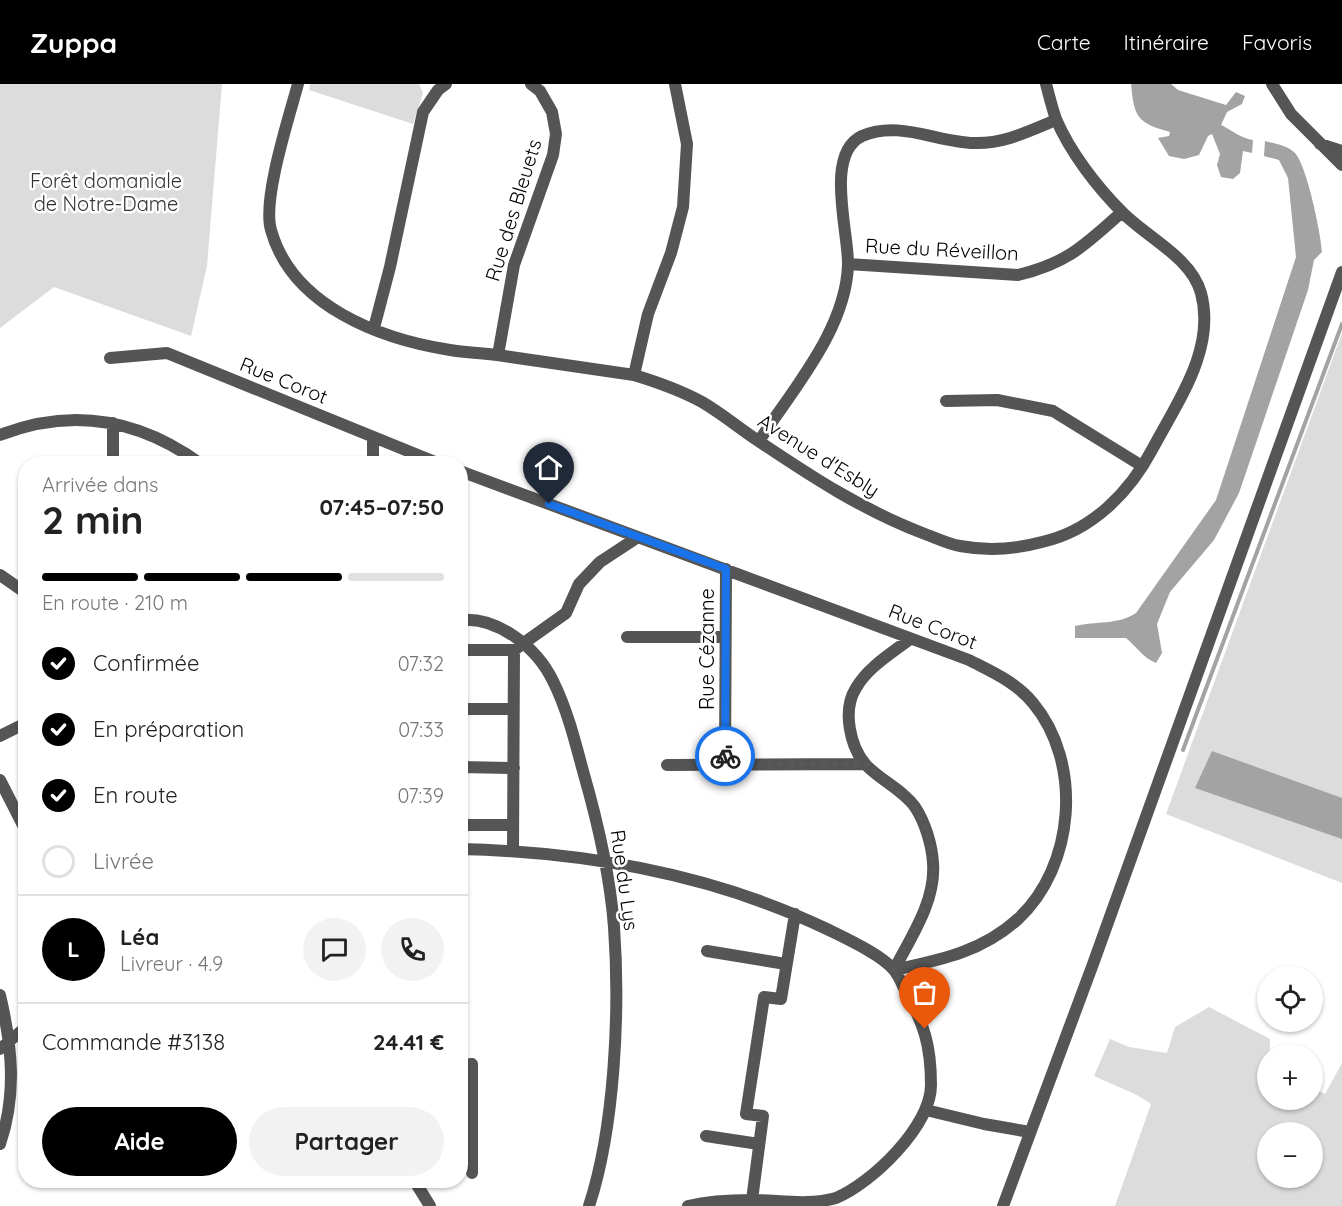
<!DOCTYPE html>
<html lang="fr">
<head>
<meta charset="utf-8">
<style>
	:root { --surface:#fff; --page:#f2f2f2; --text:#222; --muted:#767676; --line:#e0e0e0; --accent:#000 }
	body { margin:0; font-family:Quicksand,sans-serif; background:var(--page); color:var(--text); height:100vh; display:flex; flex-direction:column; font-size:22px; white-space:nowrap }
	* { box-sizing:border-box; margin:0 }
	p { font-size:20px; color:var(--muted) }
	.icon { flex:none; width:33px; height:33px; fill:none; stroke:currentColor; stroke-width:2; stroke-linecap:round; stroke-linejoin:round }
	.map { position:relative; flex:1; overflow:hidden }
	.details { position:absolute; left:18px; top:372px; width:450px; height:732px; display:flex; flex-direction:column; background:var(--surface); border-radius:24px; box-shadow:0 2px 4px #0004 }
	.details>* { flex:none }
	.tools { position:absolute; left:1257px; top:882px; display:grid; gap:12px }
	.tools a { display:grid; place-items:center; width:66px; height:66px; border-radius:50%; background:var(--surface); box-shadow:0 2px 4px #0004; font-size:30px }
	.pin { position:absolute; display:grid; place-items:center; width:51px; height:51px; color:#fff; margin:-62px -26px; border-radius:50% 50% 50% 0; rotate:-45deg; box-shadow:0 0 6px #0007 }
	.pin .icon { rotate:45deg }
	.courier { position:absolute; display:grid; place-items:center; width:60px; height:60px; margin:-30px; border:4px solid #1a73e8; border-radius:50%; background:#fff; color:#222; box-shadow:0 2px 8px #0007 }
	.headline em { font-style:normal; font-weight:700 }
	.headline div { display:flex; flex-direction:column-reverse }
	.headline { display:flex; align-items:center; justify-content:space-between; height:102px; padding:0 24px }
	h1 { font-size:39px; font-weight:700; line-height:45px }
	.bar { display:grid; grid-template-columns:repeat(4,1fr); gap:9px 6px; align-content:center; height:72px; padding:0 24px }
	.bar i { height:8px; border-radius:4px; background:var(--line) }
	.bar .current { background:var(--accent) }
	.bar p { grid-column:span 4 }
	.line { display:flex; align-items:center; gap:15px; padding:0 24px; border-top:2px solid var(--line) }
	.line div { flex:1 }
	.round { display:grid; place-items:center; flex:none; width:63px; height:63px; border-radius:32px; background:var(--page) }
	ol { padding:0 24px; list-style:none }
	li { display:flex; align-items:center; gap:18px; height:66px }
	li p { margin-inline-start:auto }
	li .icon { padding:6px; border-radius:50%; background:var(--accent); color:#fff; stroke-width:4 }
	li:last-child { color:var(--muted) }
	li i { width:33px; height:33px; border:3px solid var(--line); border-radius:50% }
	.button { display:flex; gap:12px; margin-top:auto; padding:12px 24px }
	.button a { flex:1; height:69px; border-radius:36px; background:var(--accent); color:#fff; font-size:24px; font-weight:700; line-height:69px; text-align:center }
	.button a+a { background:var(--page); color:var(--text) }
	header { display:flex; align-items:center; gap:36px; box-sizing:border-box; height:84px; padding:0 30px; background:var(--accent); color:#fff }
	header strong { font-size:28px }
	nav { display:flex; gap:33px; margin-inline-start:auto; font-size:21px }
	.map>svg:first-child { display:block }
	.green { fill:#dcdcdc; fill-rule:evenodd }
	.water { fill:#a3a3a3 }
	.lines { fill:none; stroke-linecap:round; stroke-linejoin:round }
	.stream { stroke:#a3a3a3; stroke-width:4 }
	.minor { stroke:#555; stroke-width:12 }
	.tertiary { stroke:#555; stroke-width:12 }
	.done { stroke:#595959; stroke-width:6; stroke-dasharray:0 10.8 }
	.route { stroke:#1a73e8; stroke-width:8 }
	.labels { text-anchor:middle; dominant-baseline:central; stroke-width:5; stroke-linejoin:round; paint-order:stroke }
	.park-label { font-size:20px; fill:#333; stroke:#fff }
	.street-label { font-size:20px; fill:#000; stroke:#fff }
</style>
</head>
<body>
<header>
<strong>Zuppa</strong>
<nav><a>Carte</a><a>Itinéraire</a><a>Favoris</a></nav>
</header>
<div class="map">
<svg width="1342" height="1122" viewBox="0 0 1342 1122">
	<rect width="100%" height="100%" fill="#fff"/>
	<path class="green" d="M0,0H222L207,182L191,252L54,203L0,244Z
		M310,0H419L423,9L413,40L309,6Z
		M1342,249V799L1166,730Z
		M1209,923L1270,955L1268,1016H1312L1313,1004L1325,1010L1342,979V1122H1115L1151,1020L1137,1011L1094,992L1110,955L1129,963L1167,969L1175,943ZM1312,1048V1094H1268V1048Z"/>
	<path class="water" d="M1131,0H1171L1178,6L1226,21L1236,8L1245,12L1242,20L1227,28L1221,41C1232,46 1240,54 1253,56L1252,69L1243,67L1240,89L1233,95L1221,93L1217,81L1220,70L1212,50L1208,52L1199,71L1184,75L1169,72L1158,54L1169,52L1170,48C1138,39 1134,34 1131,0Z
		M1265,57C1276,60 1287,61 1295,69C1307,82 1321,150 1322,168L1314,176L1308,206L1239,409L1214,456L1170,508L1157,540L1162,569L1156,579C1143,574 1137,563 1126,554H1075V542C1096,537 1118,541 1136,529L1216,416L1296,173L1288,94L1279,76L1264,72Z
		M1212,667L1342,714V755L1195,704Z"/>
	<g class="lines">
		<path class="stream" d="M1183,666L1342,240"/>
		<path class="minor" d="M298,0C289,33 262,116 271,146C292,222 380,255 450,266C467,269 486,269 504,272C547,278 591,285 634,291C657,298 680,306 702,318C721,329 739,344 757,356C812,393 864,427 925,450C936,454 948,460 960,462C987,467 1016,465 1042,458C1092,447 1130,408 1153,364C1178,317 1216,265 1201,209C1191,173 1146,153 1122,128C1097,103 1070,68 1056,35C1052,24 1049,11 1046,0
			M1272,0L1291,30L1342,81
			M1320,60L1342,67
			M848,180L1018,191C1068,179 1085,161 1122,128
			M374,244L390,183L423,28L438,6L446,0
			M498,271L514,181L553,71L556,50L552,28L540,7L531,0
			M110,274L167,269L440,380
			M634,291L648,230L671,169L683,123L687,60L675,0
			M946,317L997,316L1053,327L1142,382
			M0,351C72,323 139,335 201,380
			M373,353V380
			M759,357C793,305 846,245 848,181C849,149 824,70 862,52C899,36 936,58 974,59C1004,60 1029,47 1056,36
			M113,380V339
			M460,387L969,576C992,588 1016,598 1033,619C1083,679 1075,782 1018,835C982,868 940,876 894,886
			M0,491L26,509
			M460,536C498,532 537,564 553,597C567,625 575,657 583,687C598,739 610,790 614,843C620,926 615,1043 589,1122
			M627,553H725
			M460,566H514
			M460,625H513
			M0,652L26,639
			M667,681L865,680
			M725,681L726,485
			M460,683L514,684
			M0,696L26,747
			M460,741H513
			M460,765C587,768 715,791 829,846C847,855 882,871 894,886C899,892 902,900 905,906C924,940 931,961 931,1001C931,1042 872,1099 836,1114C808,1122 779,1116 751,1116C729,1116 709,1117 688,1122
			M513,766L514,566L566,529L579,500L600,478L638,453
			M707,867L786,880
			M894,886C911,853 936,817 933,779C932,761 925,738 915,723C903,706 880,696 866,681C850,663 842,626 856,604C868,583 892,569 910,555
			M0,911C12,962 17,1010 0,1060
			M0,965L26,943
			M460,981L472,980V1089
			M926,1026L984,1040L1030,1048
			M706,1052L759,1060
			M414,1096L430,1122
			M752,1116L763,1032L746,1030L764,913L781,915L795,830"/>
		<path class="tertiary" d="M1003,1122L1093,880L1342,188"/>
	</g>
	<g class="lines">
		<path class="done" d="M725,672V681L866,680L914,722L927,748L934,780L930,813L894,886L925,945"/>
		<path class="route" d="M549,420L726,485L725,672"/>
	</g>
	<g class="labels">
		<g class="park-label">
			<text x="106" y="96">Forêt domaniale<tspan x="106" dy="23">de Notre-Dame</tspan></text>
		</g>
		<g class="street-label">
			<text transform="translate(513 126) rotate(-73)">Rue des Bleuets</text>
			<text transform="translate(942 165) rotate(3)">Rue du Réveillon</text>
			<text transform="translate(284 296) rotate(22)">Rue Corot</text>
			<text transform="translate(819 371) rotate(32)">Avenue d'Esbly</text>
			<text transform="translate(933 542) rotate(21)">Rue Corot</text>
			<text transform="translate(706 565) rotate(-90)">Rue Cézanne</text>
			<text transform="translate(625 796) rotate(82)">Rue du Lys</text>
		</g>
	</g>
</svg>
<div class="tools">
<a><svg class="icon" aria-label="locate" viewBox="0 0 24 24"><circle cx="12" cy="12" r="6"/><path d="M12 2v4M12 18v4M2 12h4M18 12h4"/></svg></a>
<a>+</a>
<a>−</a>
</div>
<div class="pin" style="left:925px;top:945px;background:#ea580c"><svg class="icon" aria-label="bag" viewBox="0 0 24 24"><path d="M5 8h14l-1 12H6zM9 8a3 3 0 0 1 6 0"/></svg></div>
<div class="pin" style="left:549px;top:420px;background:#1f2937"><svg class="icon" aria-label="home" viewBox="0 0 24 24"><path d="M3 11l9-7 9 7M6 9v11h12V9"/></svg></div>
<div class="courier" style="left:725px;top:672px"><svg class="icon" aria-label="bike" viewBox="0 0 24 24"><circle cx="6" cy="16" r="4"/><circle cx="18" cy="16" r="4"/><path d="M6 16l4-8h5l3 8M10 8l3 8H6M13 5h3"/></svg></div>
<section class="details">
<div class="headline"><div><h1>2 min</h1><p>Arrivée dans</p></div><em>07:45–07:50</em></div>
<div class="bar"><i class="current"></i><i class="current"></i><i class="current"></i><i></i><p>En route · 210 m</p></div>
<ol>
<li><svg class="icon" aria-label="check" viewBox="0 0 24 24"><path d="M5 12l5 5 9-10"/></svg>Confirmée<p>07:32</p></li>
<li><svg class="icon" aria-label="check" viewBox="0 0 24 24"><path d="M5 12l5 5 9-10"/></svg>En préparation<p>07:33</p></li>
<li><svg class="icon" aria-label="check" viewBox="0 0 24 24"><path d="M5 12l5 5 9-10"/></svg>En route<p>07:39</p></li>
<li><i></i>Livrée</li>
</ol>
<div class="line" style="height:108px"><b class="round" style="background:var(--accent);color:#fff">L</b><div><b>Léa</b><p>Livreur · 4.9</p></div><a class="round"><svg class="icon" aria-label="chat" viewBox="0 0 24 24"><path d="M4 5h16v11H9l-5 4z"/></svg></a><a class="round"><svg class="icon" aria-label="phone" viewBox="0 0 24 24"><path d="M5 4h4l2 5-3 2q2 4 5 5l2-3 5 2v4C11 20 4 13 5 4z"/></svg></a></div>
<div class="line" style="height:78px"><div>Commande #3138</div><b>24.41 €</b></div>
<div class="button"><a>Aide</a><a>Partager</a></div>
</section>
</div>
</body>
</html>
